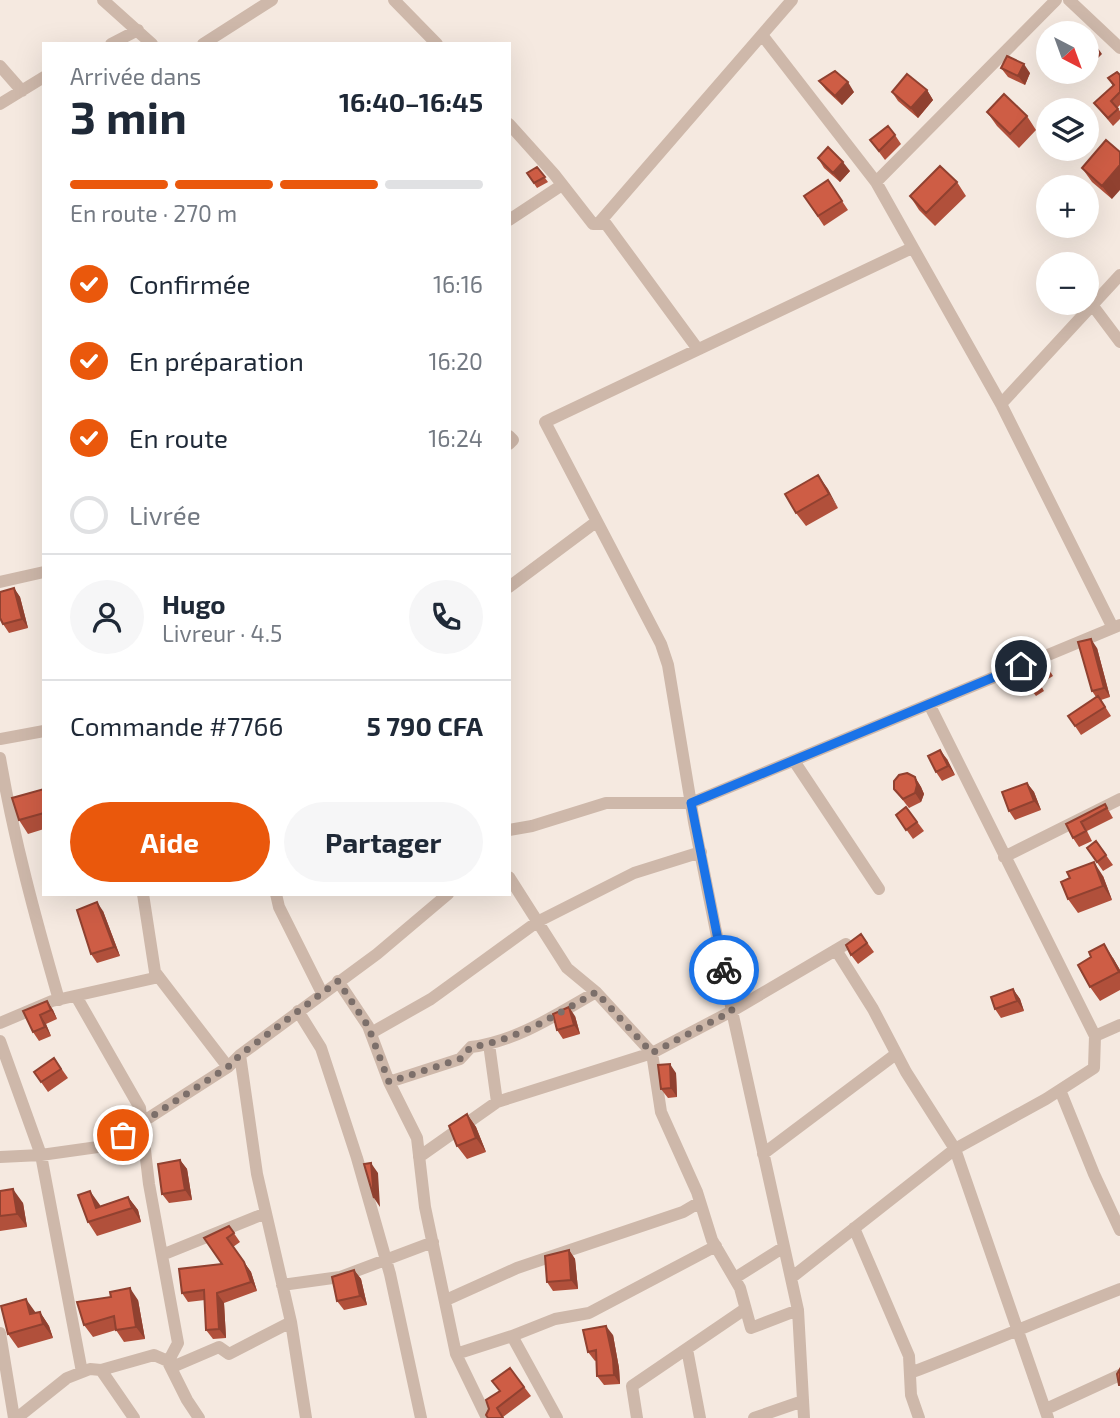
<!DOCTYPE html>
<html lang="fr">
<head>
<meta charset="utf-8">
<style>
	:root { --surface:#fff; --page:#f6f6f7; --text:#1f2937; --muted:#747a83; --line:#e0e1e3; --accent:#ea580c }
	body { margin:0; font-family:"Exo 2",sans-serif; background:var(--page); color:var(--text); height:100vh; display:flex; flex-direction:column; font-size:26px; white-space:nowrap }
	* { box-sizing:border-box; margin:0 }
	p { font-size:23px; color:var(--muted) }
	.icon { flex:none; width:38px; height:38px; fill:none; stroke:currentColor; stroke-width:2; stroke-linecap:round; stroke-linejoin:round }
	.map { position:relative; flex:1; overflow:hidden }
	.side { position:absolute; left:42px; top:42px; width:469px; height:854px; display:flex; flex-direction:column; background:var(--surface); border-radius:0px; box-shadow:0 7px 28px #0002 }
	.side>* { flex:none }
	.needle { width:46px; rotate:139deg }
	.fabs { position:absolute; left:1036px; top:21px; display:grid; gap:14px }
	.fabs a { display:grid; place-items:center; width:63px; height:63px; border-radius:50%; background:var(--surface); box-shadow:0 7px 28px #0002; font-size:35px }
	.pin { position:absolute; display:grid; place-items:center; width:60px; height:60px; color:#fff; margin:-30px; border:4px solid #fff; border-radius:50%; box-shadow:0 2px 7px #0007 }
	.courier { position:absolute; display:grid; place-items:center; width:70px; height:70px; margin:-35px; border:5px solid #1a73e8; border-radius:50%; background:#fff; color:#222; box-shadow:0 2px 9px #0007 }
	.headline em { font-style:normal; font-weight:700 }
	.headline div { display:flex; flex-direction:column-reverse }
	.headline { display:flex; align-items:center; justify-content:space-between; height:119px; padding:0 28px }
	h1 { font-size:46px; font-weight:700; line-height:52px }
	.bar { display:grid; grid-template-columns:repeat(4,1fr); gap:10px 7px; align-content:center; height:84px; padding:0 28px }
	.bar i { height:9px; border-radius:5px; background:var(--line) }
	.bar .current { background:var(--accent) }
	.bar p { grid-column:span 4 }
	.line { display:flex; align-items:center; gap:18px; padding:0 28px; border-top:2px solid var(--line) }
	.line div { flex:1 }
	.round { display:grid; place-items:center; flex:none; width:74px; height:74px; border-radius:37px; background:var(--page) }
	ol { padding:0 28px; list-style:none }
	li { display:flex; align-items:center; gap:21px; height:77px }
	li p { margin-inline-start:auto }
	li .icon { padding:7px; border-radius:50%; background:var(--accent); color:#fff; stroke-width:4 }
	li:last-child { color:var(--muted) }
	li i { width:38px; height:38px; border:4px solid var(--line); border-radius:50% }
	.button { display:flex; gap:14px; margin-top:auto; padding:14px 28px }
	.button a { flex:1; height:80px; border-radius:42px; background:var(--accent); color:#fff; font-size:28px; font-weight:700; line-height:80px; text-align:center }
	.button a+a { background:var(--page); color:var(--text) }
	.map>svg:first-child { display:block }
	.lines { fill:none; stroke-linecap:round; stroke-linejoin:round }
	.street { stroke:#ceb8aa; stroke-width:12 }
	.wall { fill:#b1503b }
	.shaded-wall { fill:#904130 }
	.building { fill:#ce5d45; stroke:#904130; stroke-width:2 }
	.done { stroke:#7c6f6a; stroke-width:7; stroke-dasharray:0 12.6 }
	.route { stroke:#1a73e8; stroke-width:9 }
</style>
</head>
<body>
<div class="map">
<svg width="1120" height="1418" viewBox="0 0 1120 1418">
	<rect width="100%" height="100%" fill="#f5e9e0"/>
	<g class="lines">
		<path class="street" d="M103,0L152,44
			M394,0L437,44
			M1069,0L1120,48
			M762,35L876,182L1001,404L1113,628
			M111,44L138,30
			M203,44L272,0
			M0,66L22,91
			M0,104L44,77
			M509,124L554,174L593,224H606L697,348
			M876,182L1056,0
			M509,220L562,185
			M598,224L792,0
			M1093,306L1120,342
			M1001,404L1120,275
			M509,436L513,440L509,444
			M0,582L44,572
			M509,587L596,522
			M929,704L1095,1036
			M0,739L44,731
			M0,758C14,840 36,920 59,1000
			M794,761L879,889
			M509,830L532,826L606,803H691L1120,625
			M1004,857L1120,799
			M509,877L567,968L596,992L652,1053L661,1112L697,1192L712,1240L740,1288L751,1328L798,1310
			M143,894L155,972L228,1067
			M276,894L279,907L322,993
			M836,950L873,1009L906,1072L955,1149L1048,1418
			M338,981L368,1026L389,1082L417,1138L425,1207L456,1354L487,1418
			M76,996L140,1108L149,1184L178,1343L168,1362L187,1400L199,1418
			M298,1011L321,1048L357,1158L390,1274L421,1418
			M0,1023L52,1001L159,977
			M371,1033L431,999L537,922L634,873L701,852
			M0,1041L41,1155L82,1372
			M489,1044L497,1102
			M240,1055L257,1174L291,1322L306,1418
			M389,1082L460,1059L471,1047C517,1041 556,1015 596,992
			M1060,1090L1094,1174L1120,1230
			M763,1154L896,1054
			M0,1157L41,1155L105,1146L228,1067L240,1055L377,954L448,894
			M419,1157L497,1102L652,1053L732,1011L846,944
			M854,1228L909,1356L911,1395L919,1418
			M162,1255L266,1213
			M735,1278L784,1247
			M791,1278L955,1149L1046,1099L1094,1068L1095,1036L1120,1025
			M282,1285L340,1277L433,1242
			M446,1300L517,1268L683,1212L700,1202
			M0,1333L14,1418
			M512,1336L557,1418
			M687,1349L700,1418
			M456,1354L512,1336L555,1319L589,1313L716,1246
			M101,1370L134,1418
			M910,1373C981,1346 1050,1316 1120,1289
			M1046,1409L1120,1375
			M17,1418L67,1378L90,1369L101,1370L154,1355L177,1365L219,1347L229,1354L291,1322
			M637,1418L632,1386L745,1309
			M754,1418L803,1401
			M804,1418L798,1310L732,1011L694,822L668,665L661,644L545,422C667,363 790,307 912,248"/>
	</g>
	<path class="wall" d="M1001,68L1030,73L1025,85L1008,77Z
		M1120,75V105L1117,108L1120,111V119L1113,126L1094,103L1113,86L1108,78Z
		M819,81L854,92L842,105L826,90Z
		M927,90L933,100L918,118L898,101L892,92Z
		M987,112L1027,116L1036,130L1019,148L997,126Z
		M895,135L901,144L885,160L870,140Z
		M1106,140L1112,199L1092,182L1082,168Z
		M818,158L850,171L840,182L824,168Z
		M537,167L548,182L537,188L527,173Z
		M828,180L848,210L824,226L804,196Z
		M957,182L966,196L935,226L919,210L910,196Z
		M818,475L838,508L806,526L796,513Z
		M14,588L20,597L28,628L9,633L3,624Z
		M1097,648L1110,697L1101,700L1111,716L1081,735L1075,726L1096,697L1092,691Z
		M1042,658L1053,676L1040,684L1044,691L1036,696L1029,687Z
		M947,759L955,775L942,781L936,772Z
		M915,777L921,787L924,794L921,802L909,808L894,789Z
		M1027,783L1034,792L1041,810L1015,820L1009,811Z
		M44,789V829L28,834L19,820Z
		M1105,804L1113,818L1087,831L1092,841L1079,847L1073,838L1066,824Z
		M906,807L924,831L913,839L896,815Z
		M1096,841L1113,865L1103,871L1087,848Z
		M1103,876L1112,900L1078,913L1068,899Z
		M103,911L120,956L97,963L91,954Z
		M861,934L874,952L858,964L851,955Z
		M1113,958L1120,970V990L1100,1001L1090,987Z
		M1013,989L1020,999L1024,1011L1001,1018L995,1009Z
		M47,1001L53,1010L57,1019L46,1024L51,1036L39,1041L33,1032L23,1011Z
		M575,1016L580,1034L563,1039L557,1030Z
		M54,1058L68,1078L48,1092L34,1072Z
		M676,1073L677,1097L668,1098L661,1089Z
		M467,1114L476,1127L486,1152L467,1159L457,1146Z
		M180,1160L187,1169L192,1200L169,1203L162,1194Z
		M0,1191L23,1203L27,1227L0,1231Z
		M128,1197L138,1210L141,1222L97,1236L88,1222L100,1205V1206Z
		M229,1226L240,1242L233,1247L251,1272L257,1291L224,1303L226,1338L213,1339L206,1330L205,1300L188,1302L182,1293L222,1264Z
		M569,1250L575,1259L578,1289L553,1291L547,1282Z
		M354,1270L361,1279L367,1305L344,1310L337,1301Z
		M138,1300L145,1339L124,1342L116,1330L93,1337L84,1325Z
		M40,1312L49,1326L53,1338L18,1348L8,1334Z
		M613,1335L619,1368L620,1384L604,1385L597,1376V1360L595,1361L588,1352Z
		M510,1368L531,1396L503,1417L488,1418Z"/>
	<path class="shaded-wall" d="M1095,44L1102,54L1090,66L1087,61V54Z
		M1024,64L1030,73L1025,85L1018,76Z
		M848,82L854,92L842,105L835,96Z
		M927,90L933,100L918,118L911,108Z
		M843,162L850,171L840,182L833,173Z
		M1120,165V190L1112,199L1102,186Z
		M818,475L828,489L838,508L829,494Z
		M14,588L20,597L28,628L22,619Z
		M1091,639L1097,648L1110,697L1104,688Z
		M940,750L947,759L955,775L948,766Z
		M915,777L921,787L924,794L921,802L915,793Z
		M1027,783L1034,792L1041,810L1034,801Z
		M1094,862L1103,876L1112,900L1103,886Z
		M97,902L103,911L120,956L114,947Z
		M1104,944L1113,958L1120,970V974Z
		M1013,989L1020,999L1024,1011L1017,1001Z
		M47,1001L53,1010L57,1019L51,1010Z
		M569,1007L575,1016L580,1034L574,1025Z
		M40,1015L46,1024L51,1036L45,1027Z
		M670,1064L676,1073L677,1097L671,1088Z
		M467,1114L476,1127L486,1152L476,1138Z
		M180,1160L187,1169L192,1200L185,1190Z
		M371,1163L378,1173L380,1207L374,1198Z
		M13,1189L23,1203L27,1227L17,1214Z
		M90,1191L100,1205L104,1217L96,1208Z
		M128,1197L138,1210L141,1222L132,1208Z
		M569,1250L575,1259L578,1289L571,1280Z
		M244,1262L251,1272L257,1291L251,1282Z
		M354,1270L361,1279L367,1305L360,1296Z
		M130,1288L138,1300L145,1339L136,1327Z
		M217,1293L224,1303L226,1338L219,1329Z
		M26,1299L36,1313L30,1314Z
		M40,1312L49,1326L53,1338L43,1324Z
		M606,1326L613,1335L619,1368L620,1384L614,1375Z"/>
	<path class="building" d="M1087,37L1095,44L1087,54Z
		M1007,56L1024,64L1018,76L1001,68Z
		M835,71L848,82L835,96L819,81Z
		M1117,72L1120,75V92L1111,101L1118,109L1108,118L1094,103L1114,85L1108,78Z
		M907,74L927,90L911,108L892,92Z
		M1004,94L1027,116L1010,134L987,112Z
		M888,126L895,135L879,151L870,140Z
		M1106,140L1120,152V165L1102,186L1082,168Z
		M828,147L843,162L833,173L818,158Z
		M940,166L957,182L926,213L910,196Z
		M537,167L545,177L534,183L527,173Z
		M828,180L842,201L818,216L804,196Z
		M818,475L829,494L796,513L785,494Z
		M14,588L22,619L3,624L0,618V592Z
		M1091,639L1104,688L1092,691L1078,642Z
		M1042,658L1047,667L1034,675L1038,681L1029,687L1020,671Z
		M1098,696L1105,707L1075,726L1068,716Z
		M940,750L948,766L936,772L928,756Z
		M907,773L915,777L917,785L915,793L903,799L894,789V781L899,775Z
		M1027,783L1034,801L1009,811L1002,792Z
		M44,789V813L19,820L12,798Z
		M1105,804L1107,808L1081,822L1086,831L1073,838L1066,824Z
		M906,807L917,822L906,830L896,815Z
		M1096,841L1106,855L1097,862L1087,848Z
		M1094,862L1103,886L1068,899L1061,882L1070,878L1067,872Z
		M97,902L114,947L91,954L77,910Z
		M861,934L867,943L851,955L846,945Z
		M1104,944L1119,972L1090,987L1078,965L1091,957L1089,952Z
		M1013,989L1017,1001L995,1009L991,997Z
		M47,1001L51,1010L40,1015L45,1027L33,1032L23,1011Z
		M569,1007L574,1025L557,1030L553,1014Z
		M54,1058L61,1069L41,1082L34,1072Z
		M670,1064L671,1088L661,1089L658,1065Z
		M467,1114L476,1138L457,1146L449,1126Z
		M180,1160L185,1190L162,1194L158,1164Z
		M371,1163L374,1198L364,1164Z
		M13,1189L17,1214L0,1216V1191Z
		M90,1191L96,1208L128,1197L132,1208L88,1222L78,1195Z
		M229,1226L234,1233L227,1238L244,1262L251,1282L217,1293L219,1329L206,1330L204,1290L182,1293L179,1269L222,1264L204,1238Z
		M569,1250L571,1280L547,1282L545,1256Z
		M354,1270L360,1296L337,1301L332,1277Z
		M130,1288L136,1327L116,1330L114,1316L84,1325L77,1302L111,1297L110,1292Z
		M26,1299L30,1314L40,1312L43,1324L8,1334L1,1306Z
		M606,1326L613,1359L614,1375L597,1376L596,1350L588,1352L583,1330Z
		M510,1368L524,1387L497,1408L503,1418H488L486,1415L489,1409L486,1400L500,1391L492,1381Z
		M1120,1369V1385H1119L1117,1374Z"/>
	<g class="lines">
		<path class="done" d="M123,1135L228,1067L240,1055L338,981L368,1026L389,1082L460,1059L471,1047C517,1040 556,1015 596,992L652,1053L732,1011L724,970"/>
		<path class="route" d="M724,970L691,803L1021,666"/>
	</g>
</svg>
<div class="fabs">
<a><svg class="needle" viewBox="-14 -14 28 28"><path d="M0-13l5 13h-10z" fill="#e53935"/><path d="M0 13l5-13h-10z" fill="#747a83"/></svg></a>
<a><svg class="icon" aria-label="layers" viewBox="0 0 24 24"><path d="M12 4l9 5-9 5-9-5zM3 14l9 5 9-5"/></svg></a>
<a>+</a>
<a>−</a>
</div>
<div class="pin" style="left:123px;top:1135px;background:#ea580c"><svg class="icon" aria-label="bag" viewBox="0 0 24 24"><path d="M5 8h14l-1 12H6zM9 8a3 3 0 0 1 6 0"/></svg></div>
<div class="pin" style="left:1021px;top:666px;background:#1f2937"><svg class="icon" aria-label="home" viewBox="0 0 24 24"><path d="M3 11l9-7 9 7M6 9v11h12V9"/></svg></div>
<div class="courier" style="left:724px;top:970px"><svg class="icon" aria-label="bike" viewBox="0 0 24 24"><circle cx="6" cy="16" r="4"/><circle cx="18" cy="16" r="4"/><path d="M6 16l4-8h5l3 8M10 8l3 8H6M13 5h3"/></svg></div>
<section class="side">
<div class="headline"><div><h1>3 min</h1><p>Arrivée dans</p></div><em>16:40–16:45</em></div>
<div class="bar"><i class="current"></i><i class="current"></i><i class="current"></i><i></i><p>En route · 270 m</p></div>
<ol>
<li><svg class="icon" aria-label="check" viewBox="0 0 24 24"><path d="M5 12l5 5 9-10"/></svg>Confirmée<p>16:16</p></li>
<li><svg class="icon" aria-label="check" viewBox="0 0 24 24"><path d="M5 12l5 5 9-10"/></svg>En préparation<p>16:20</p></li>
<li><svg class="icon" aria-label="check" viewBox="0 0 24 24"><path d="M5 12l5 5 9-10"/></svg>En route<p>16:24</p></li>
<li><i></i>Livrée</li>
</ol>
<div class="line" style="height:126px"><a class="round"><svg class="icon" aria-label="person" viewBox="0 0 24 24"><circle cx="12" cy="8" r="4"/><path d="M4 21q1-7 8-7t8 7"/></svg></a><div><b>Hugo</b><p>Livreur · 4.5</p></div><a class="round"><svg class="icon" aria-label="phone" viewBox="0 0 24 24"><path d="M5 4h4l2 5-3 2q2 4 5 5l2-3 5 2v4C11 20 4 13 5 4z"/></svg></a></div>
<div class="line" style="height:91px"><div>Commande #7766</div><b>5 790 CFA</b></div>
<div class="button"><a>Aide</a><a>Partager</a></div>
</section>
</div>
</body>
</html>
